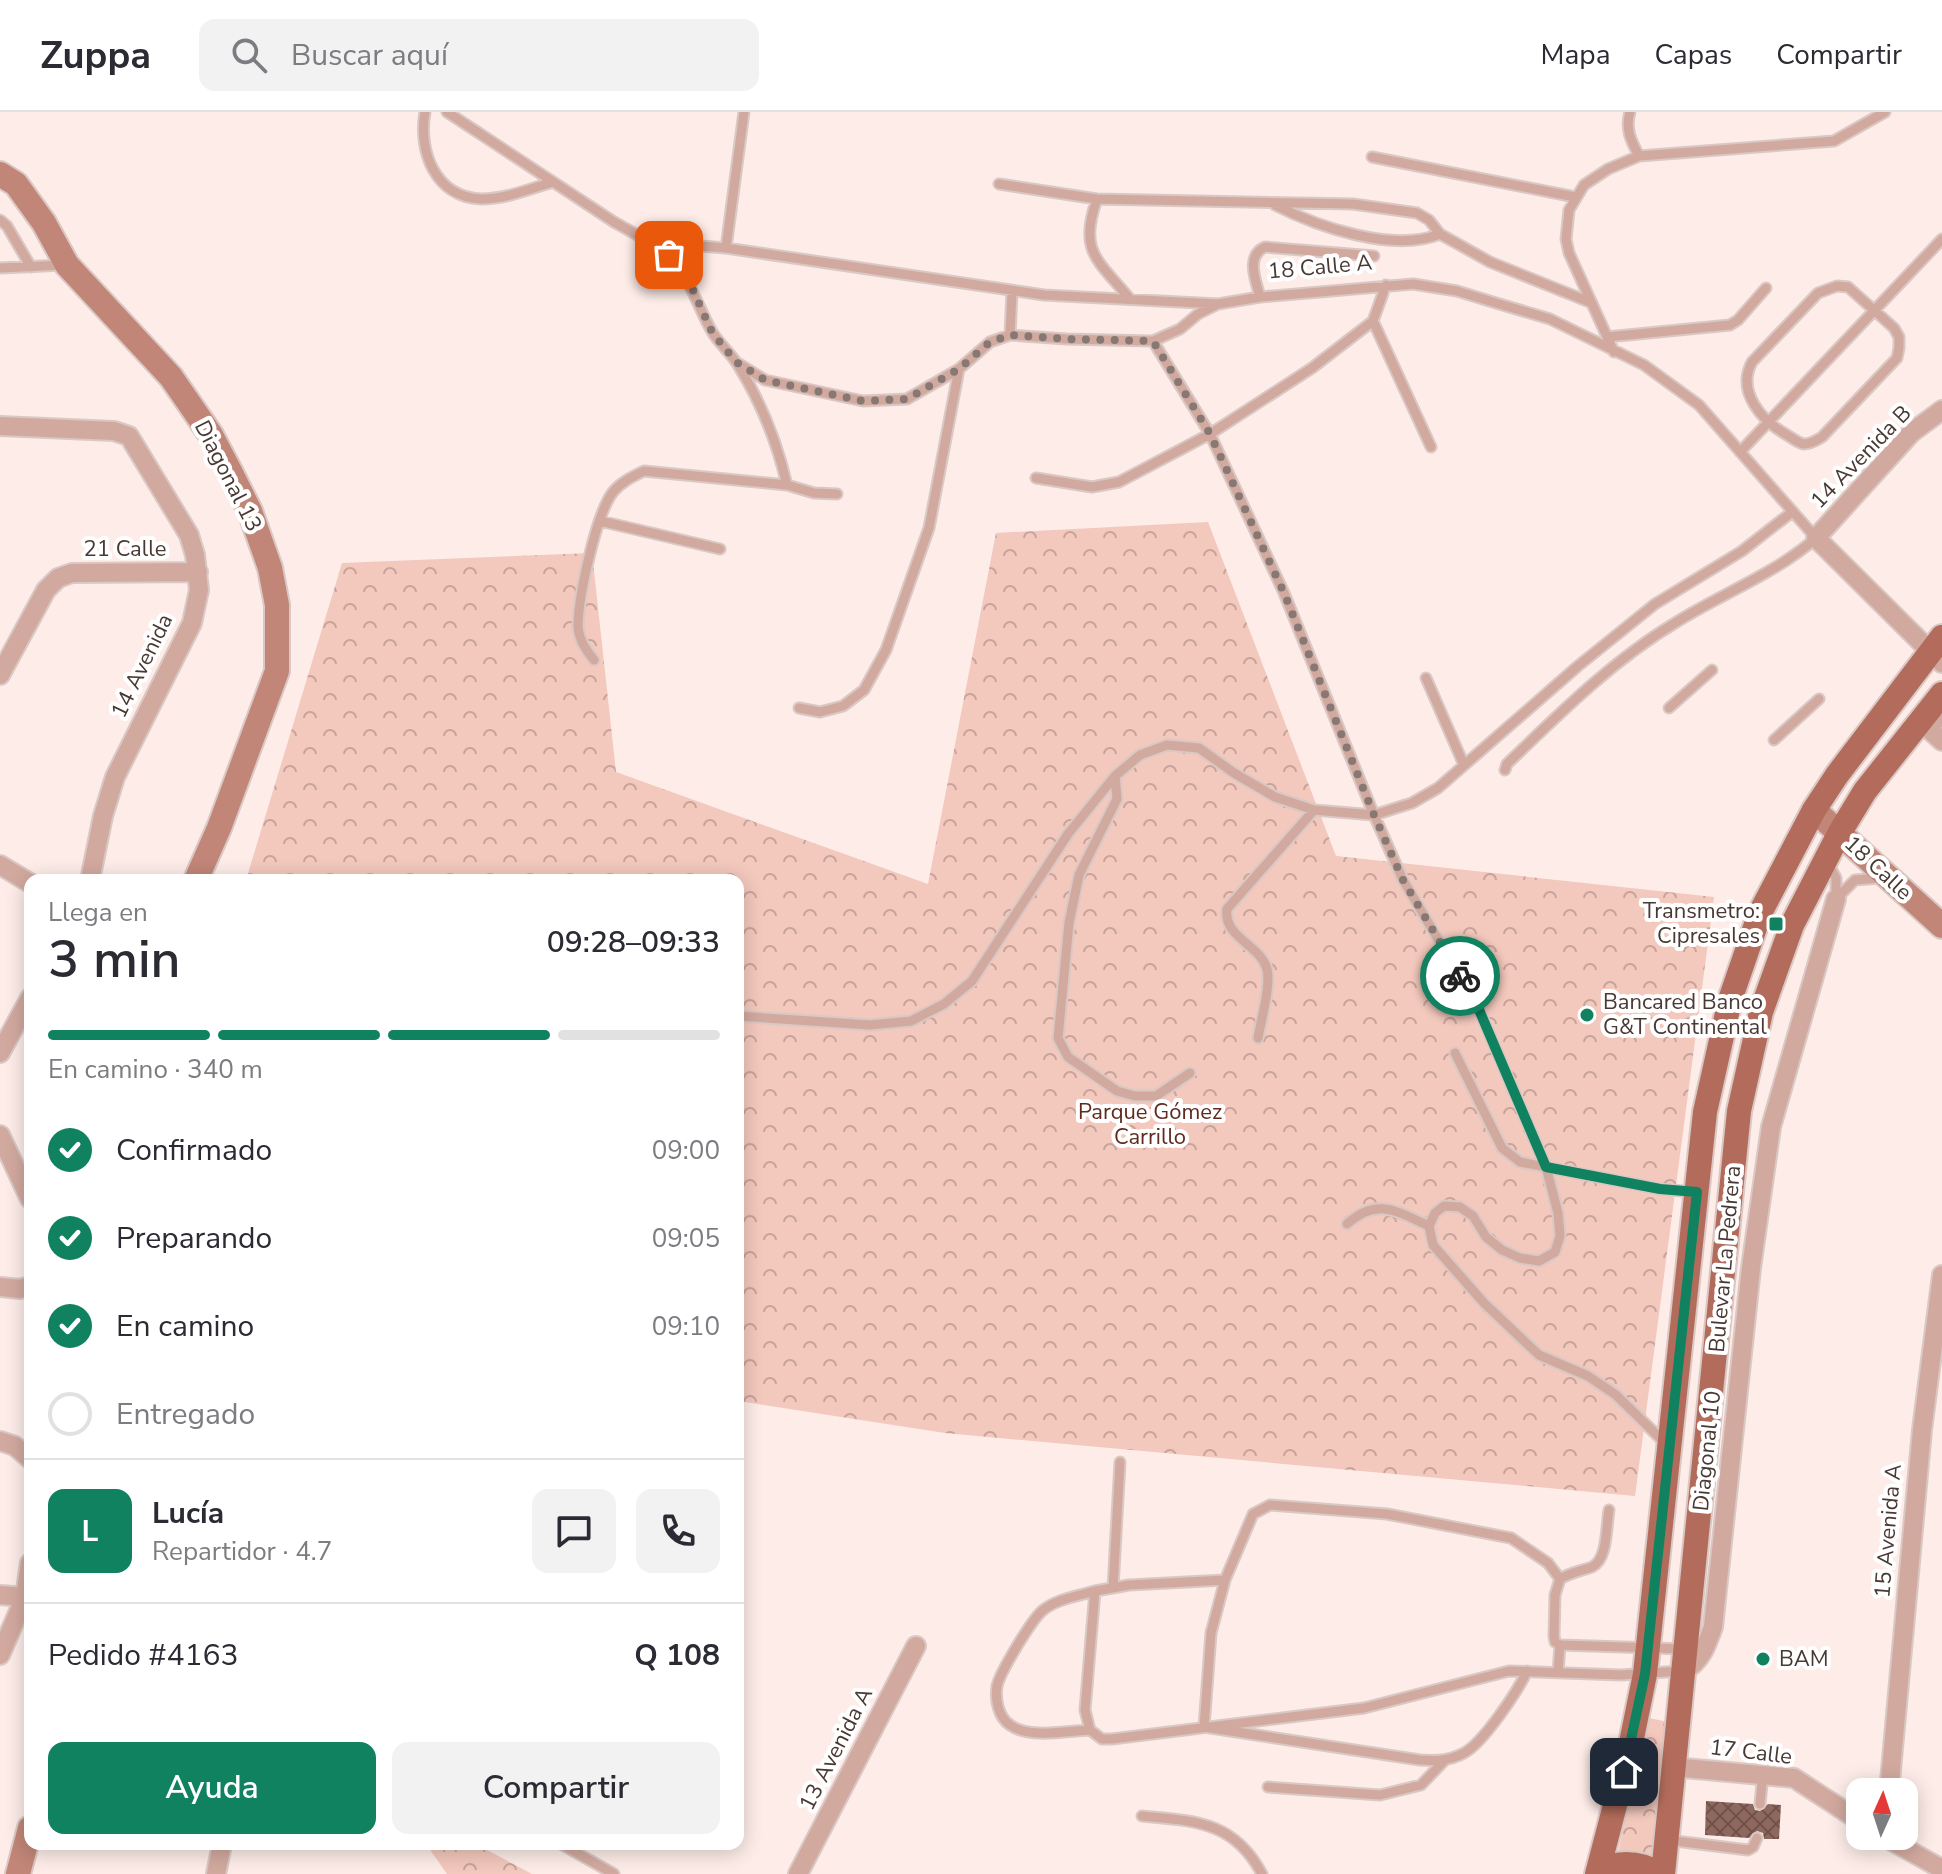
<!DOCTYPE html>
<html lang="es">
<head>
<meta charset="utf-8">
<style>
	:root { --surface:#fff; --page:#f2f2f3; --text:#2b2b33; --muted:#7c7c81; --line:#e1e1e2; --accent:#108260 }
	body { margin:0; font-family:"Nunito Sans",sans-serif; background:var(--page); color:var(--text); height:100vh; display:flex; flex-direction:column; font-size:30px; white-space:nowrap }
	* { box-sizing:border-box; margin:0 }
	p { font-size:26px; color:var(--muted) }
	.icon { flex:none; width:44px; height:44px; fill:none; stroke:currentColor; stroke-width:2; stroke-linecap:round; stroke-linejoin:round }
	.map { position:relative; flex:1; overflow:hidden }
	.drawer { position:absolute; left:24px; top:762px; width:720px; height:976px; display:flex; flex-direction:column; background:var(--surface); border-radius:16px; box-shadow:0 4px 20px #0003 }
	.drawer>* { flex:none }
	.needle { width:52px; rotate:3deg }
	.fabs { position:absolute; left:1846px; top:1666px; display:grid; gap:16px }
	.fabs a { display:grid; place-items:center; width:72px; height:72px; border-radius:16px; background:var(--surface); box-shadow:0 4px 20px #0003; font-size:40px }
	.pin { position:absolute; display:grid; place-items:center; width:68px; height:68px; color:#fff; margin:-34px; border-radius:16px; box-shadow:0 4px 12px #0006 }
	.courier { position:absolute; display:grid; place-items:center; width:80px; height:80px; margin:-40px; border:6px solid #108260; border-radius:50%; background:#fff; color:#222; box-shadow:0 2px 10px #0007 }
	.headline em { font-style:normal; font-weight:600 }
	.headline div { display:flex; flex-direction:column-reverse }
	.headline { display:flex; align-items:center; justify-content:space-between; height:136px; padding:0 24px }
	h1 { font-size:52px; font-weight:600; line-height:60px }
	.bar { display:grid; grid-template-columns:repeat(4,1fr); gap:12px 8px; align-content:center; height:96px; padding:0 24px }
	.bar i { height:10px; border-radius:6px; background:var(--line) }
	.bar .active { background:var(--accent) }
	.bar p { grid-column:span 4 }
	.line { display:flex; align-items:center; gap:20px; padding:0 24px; border-top:2px solid var(--line) }
	.line div { flex:1 }
	.round { display:grid; place-items:center; flex:none; width:84px; height:84px; border-radius:16px; background:var(--page) }
	ol { padding:0 24px; list-style:none }
	li { display:flex; align-items:center; gap:24px; height:88px }
	li p { margin-inline-start:auto }
	li .icon { padding:8px; border-radius:50%; background:var(--accent); color:#fff; stroke-width:4 }
	li:last-child { color:var(--muted) }
	li i { width:44px; height:44px; border:4px solid var(--line); border-radius:50% }
	.action { display:flex; gap:16px; margin-top:auto; padding:16px 24px }
	.action a { flex:1; height:92px; border-radius:16px; background:var(--accent); color:#fff; font-size:32px; font-weight:600; line-height:92px; text-align:center }
	.action a+a { background:var(--page); color:var(--text) }
	header { display:flex; align-items:center; gap:48px; box-sizing:border-box; height:112px; padding:0 40px; background:var(--surface); border-bottom:2px solid var(--line) }
	header strong { font-size:38px }
	nav { display:flex; gap:44px; margin-inline-start:auto; font-size:28px }
	.search { width:560px; height:72px; background:var(--page); display:flex; align-items:center; gap:20px; box-sizing:border-box; padding:0 28px; border-radius:16px; color:var(--muted); font-size:30px }
	.map>svg:first-child { display:block }
	.park { fill:url(#park-crowns) }
	.building { fill:url(#building-cross-hatch) }
	.lines { fill:none; stroke-linecap:round; stroke-linejoin:round }
	.lane-casing { stroke:#d9c8c4; stroke-width:13 }
	.street-casing { stroke:#d9c8c4; stroke-width:22 }
	.secondary-casing { stroke:#d9c8c4; stroke-width:28 }
	.primary-casing { stroke:#d9c8c4; stroke-width:28 }
	.lane { stroke:#d2a99f; stroke-width:9 }
	.street { stroke:#d2a99f; stroke-width:18 }
	.secondary { stroke:#c18677; stroke-width:24 }
	.primary { stroke:#b36c5b; stroke-width:24 }
	.done { stroke:#887873; stroke-width:8; stroke-dasharray:0 14.4 }
	.route { stroke:#108260; stroke-width:10 }
	.poi-dot { fill:#108260; stroke:#fff; stroke-width:3 }
	.labels { text-anchor:middle; dominant-baseline:central; stroke-width:8; stroke-linejoin:round; paint-order:stroke }
	.street-label { font-size:22px; fill:#493934; stroke:#fff }
	.poi-label { font-size:22px; fill:#493934; stroke:#fff; text-anchor:start }
	.park-label { font-size:22px; fill:#602b1e; stroke:#fff }
</style>
</head>
<body>
<header>
<strong>Zuppa</strong>
<div class="search"><svg class="icon" aria-label="search" viewBox="0 0 24 24"><circle cx="10" cy="10" r="6"/><path d="M15 15l6 6"/></svg>Buscar aquí</div>
<nav><a>Mapa</a><a>Capas</a><a>Compartir</a></nav>
</header>
<div class="map">
<svg width="1942" height="1762" viewBox="0 0 1942 1762">
	<defs>
		<pattern id="park-crowns" width="20" height="18" patternUnits="userSpaceOnUse" patternTransform="scale(2)"><rect width="20" height="18" fill="#f3c8bd"/><path d="M2 6a3 3 0 1 1 6 0M12 15a3 3 0 1 1 6 0" fill="none" stroke="#c7a39a"/></pattern>
		<pattern id="building-cross-hatch" width="8" height="8" patternUnits="userSpaceOnUse" patternTransform="scale(2)"><rect width="8" height="8" fill="#8e685e"/><path d="M0 0l8 8M0 8l8-8" fill="none" stroke="#70524a"/></pattern>
	</defs>
	<rect width="100%" height="100%" fill="#fdece8"/>
	<path class="park" d="M1208,410L1336,744L1714,785L1635,1384L945,1321L738,1289V768H246L342,451L592,441L616,660L928,772L996,421Z
		M1645,1605L1672,1611L1652,1750L1617,1747Z
		M426,1732H476L532,1762H447Z"/>
	<path class="building" d="M1706,1689L1753,1692L1755,1698L1760,1699L1768,1692L1781,1693L1779,1727H1764L1763,1721L1757,1719L1749,1726L1705,1723Z"/>
	<g class="lines">
		<defs>
			<path id="lane" d="M425,0C418,39 435,85 481,87C506,87 529,77 553,70
				M447,0L614,110L650,130L726,136L1044,183L1218,192L1260,185L1413,172L1457,179L1496,191L1550,207L1644,253L1699,293L1816,426C1775,462 1721,482 1675,511C1612,549 1559,602 1507,652L1505,658
				M1630,0C1625,17 1631,29 1639,44
				M1372,45L1575,85
				M999,72L1097,87L1353,92L1417,101L1429,108L1440,122L1490,150L1592,191
				M1097,87C1078,140 1098,148 1130,187
				M1275,93C1318,115 1393,141 1440,122
				M0,108L7,114L31,155
				M653,132C688,156 692,183 711,218C718,231 730,240 738,253C761,290 777,330 787,373
				M726,136L744,0
				M0,156L64,153
				M1837,174L1848,175L1894,216L1899,225V236L1897,246L1822,325C1817,328 1811,332 1804,332C1798,331 1792,326 1787,323C1762,309 1736,280 1752,250L1818,181Z
				M1260,185C1256,169 1245,144 1265,135L1374,144
				M1373,209L1431,335
				M1010,223L1012,180
				M1607,225L1730,213L1738,208L1766,176
				M1153,229L1210,322L1284,481L1374,703L1403,768L1477,893L1546,1055L1558,1101L1560,1124L1555,1140L1539,1149L1520,1146L1502,1138L1486,1125L1473,1104L1460,1095L1444,1094L1435,1101L1429,1114L1433,1133L1484,1191L1539,1243L1588,1264L1616,1283L1665,1331
				M1614,240L1569,141L1566,127L1569,98L1584,73L1608,57L1639,44L1834,29L1885,0
				M736,250L765,268L863,289L907,287L959,257L990,230L1010,223L1066,227L1153,229L1180,217L1198,202L1216,193
				M1740,340L1942,127
				M1036,366L1092,375L1119,370L1210,322L1312,256L1373,209L1386,173
				M600,409L720,437
				M594,548C586,538 579,528 578,515C578,486 596,402 613,380C621,370 632,365 644,359L787,373L814,381L837,382
				M1426,566L1464,653
				M799,596L820,600L843,594L864,578L886,538L929,416L959,257
				M1669,596L1712,558
				M1932,620L1942,607
				M1774,628L1819,587
				M1115,664L1117,687L1079,763L1069,811L1058,926L1068,945L1117,979L1135,984H1156L1190,961
				M1827,750L1836,766V787
				M1836,787L1855,768L1880,766
				M738,904L870,913L911,909L944,892L972,869L1068,722L1115,664L1140,643L1167,633L1199,636L1234,661L1275,685L1314,698L1374,703L1412,691L1438,676L1578,554L1655,492L1742,439L1792,400
				M1258,926C1261,908 1271,874 1267,857C1260,832 1223,826 1227,797L1314,698
				M1455,941L1502,1036L1520,1050L1660,1077L1693,1080
				M1347,1112C1377,1085 1396,1099 1429,1114
				M1225,1468L1129,1473L1095,1479L1085,1598L1090,1618L1102,1627H1112L1364,1596L1509,1559L1621,1563L1681,1559
				M1113,1476L1120,1350
				M1560,1533L1684,1537
				M1527,1559C1518,1579 1483,1631 1464,1641C1449,1649 1436,1649 1420,1648L1204,1615L1211,1521L1225,1468L1253,1402L1270,1393L1387,1402L1511,1426L1548,1451L1560,1467
				M1558,1560L1560,1533L1555,1530L1554,1524L1555,1483L1560,1467C1571,1460 1581,1459 1592,1455C1608,1447 1606,1415 1609,1398
				M1090,1618C1067,1619 1029,1627 1010,1613C998,1605 995,1587 997,1574C1000,1560 1031,1509 1042,1499C1056,1487 1078,1484 1095,1479
				M1268,1675L1380,1683L1421,1673L1444,1649
				M1760,1692L1763,1662
				M1142,1704C1195,1709 1234,1709 1262,1762
				M1667,1728L1748,1738L1753,1735L1757,1726
				M561,1732L614,1762"/>
			<path id="street" d="M1942,298L1911,321L1816,426L1942,551
				M0,314L114,319L129,324L189,423L195,443L199,478L192,511L115,665L103,704L90,768
				M0,563L46,478L58,466L72,461L198,460
				M1920,609L1942,629
				M0,753L30,771
				M0,941L30,886
				M0,1023L30,1087
				M0,1175L20,1177L30,1174
				M0,1329L15,1334L30,1347
				M0,1483L25,1485
				M0,1543L25,1485L30,1451
				M1684,1559C1702,1548 1706,1534 1713,1515L1751,1156L1771,1015L1836,787
				M1673,1655L1794,1666L1860,1709
				M1889,1680L1922,1318L1942,1163
				M1883,1724L1942,1757
				M216,1762L222,1732
				M798,1762L916,1534"/>
			<path id="secondary" d="M0,62L16,72L44,111L67,153L171,265L211,323L231,361L250,399L270,456L277,493V559L219,716L196,768
				M1814,698L1942,814
				M18,1762L30,1716"/>
			<path id="primary" d="M1599,1758C1620,1749 1640,1750 1660,1762
				M1597,1762L1630,1636L1645,1562L1705,1000L1730,888L1760,801L1814,698L1837,663L1942,525
				M1663,1762L1739,999L1761,900L1792,813L1840,720L1865,679L1942,582"/>
		</defs>
		<use href="#lane" class="lane-casing"/>
		<use href="#street" class="street-casing"/>
		<use href="#secondary" class="secondary-casing"/>
		<use href="#primary" class="primary-casing"/>
		<use href="#lane" class="lane"/>
		<use href="#street" class="street"/>
		<use href="#secondary" class="secondary"/>
		<use href="#primary" class="primary"/>
	</g>
	<g class="lines">
		<path class="done" d="M669,143L688,167L712,220L736,250L765,268L863,289L907,287L959,257L990,230L1010,223L1066,227L1153,229L1210,322L1284,481L1374,703L1403,768L1460,864"/>
		<path class="route" d="M1460,864L1477,893L1546,1055L1660,1077L1697,1080L1645,1562L1624,1660"/>
	</g>
	<g class="poi-dot">
		<rect x="1768" y="804" width="16" height="16" rx="4"/>
		<circle cx="1587" cy="903" r="8"/>
		<circle cx="1763" cy="1547" r="8"/>
	</g>
	<g class="labels">
		<g class="street-label">
			<text transform="translate(1320 155) rotate(-5)">18 Calle A</text>
			<text transform="translate(1861 345) rotate(-46)">14 Avenida B</text>
			<text transform="translate(228 364) rotate(63)">Diagonal 13</text>
			<text x="125" y="437">21 Calle</text>
			<text transform="translate(142 554) rotate(-64)">14 Avenida</text>
			<text transform="translate(1878 756) rotate(43)">18 Calle</text>
			<text transform="translate(1725 1147) rotate(-85)">Bulevar La Pedrera</text>
			<text transform="translate(1707 1339) rotate(-84)">Diagonal 10</text>
			<text transform="translate(1888 1419) rotate(-85)">15 Avenida A</text>
			<text transform="translate(836 1637) rotate(-63)">13 Avenida A</text>
			<text transform="translate(1751 1640) rotate(7)">17 Calle</text>
		</g>
		<g class="poi-label">
			<text x="1760" y="799" text-anchor="end">Transmetro:<tspan x="1760" dy="25">Cipresales</tspan></text>
			<text x="1603" y="890">Bancared Banco<tspan x="1603" dy="25">G&amp;T Continental</tspan></text>
			<text x="1779" y="1547">BAM</text>
		</g>
		<g class="park-label">
			<text x="1150" y="1000">Parque Gómez<tspan x="1150" dy="25">Carrillo</tspan></text>
		</g>
	</g>
</svg>
<div class="fabs">
<a><svg class="needle" viewBox="-14 -14 28 28"><path d="M0-13l5 13h-10z" fill="#e53935"/><path d="M0 13l5-13h-10z" fill="#7c7c81"/></svg></a>
</div>
<div class="pin" style="left:669px;top:143px;background:#ea580c"><svg class="icon" aria-label="bag" viewBox="0 0 24 24"><path d="M5 8h14l-1 12H6zM9 8a3 3 0 0 1 6 0"/></svg></div>
<div class="pin" style="left:1624px;top:1660px;background:#1f2937"><svg class="icon" aria-label="home" viewBox="0 0 24 24"><path d="M3 11l9-7 9 7M6 9v11h12V9"/></svg></div>
<div class="courier" style="left:1460px;top:864px"><svg class="icon" aria-label="bike" viewBox="0 0 24 24"><circle cx="6" cy="16" r="4"/><circle cx="18" cy="16" r="4"/><path d="M6 16l4-8h5l3 8M10 8l3 8H6M13 5h3"/></svg></div>
<section class="drawer">
<div class="headline"><div><h1>3 min</h1><p>Llega en</p></div><em>09:28–09:33</em></div>
<div class="bar"><i class="active"></i><i class="active"></i><i class="active"></i><i></i><p>En camino · 340 m</p></div>
<ol>
<li><svg class="icon" aria-label="check" viewBox="0 0 24 24"><path d="M5 12l5 5 9-10"/></svg>Confirmado<p>09:00</p></li>
<li><svg class="icon" aria-label="check" viewBox="0 0 24 24"><path d="M5 12l5 5 9-10"/></svg>Preparando<p>09:05</p></li>
<li><svg class="icon" aria-label="check" viewBox="0 0 24 24"><path d="M5 12l5 5 9-10"/></svg>En camino<p>09:10</p></li>
<li><i></i>Entregado</li>
</ol>
<div class="line" style="height:144px"><b class="round" style="background:var(--accent);color:#fff">L</b><div><b>Lucía</b><p>Repartidor · 4.7</p></div><a class="round"><svg class="icon" aria-label="chat" viewBox="0 0 24 24"><path d="M4 5h16v11H9l-5 4z"/></svg></a><a class="round"><svg class="icon" aria-label="phone" viewBox="0 0 24 24"><path d="M5 4h4l2 5-3 2q2 4 5 5l2-3 5 2v4C11 20 4 13 5 4z"/></svg></a></div>
<div class="line" style="height:104px"><div>Pedido #4163</div><b>Q 108</b></div>
<div class="action"><a>Ayuda</a><a>Compartir</a></div>
</section>
</div>
</body>
</html>
